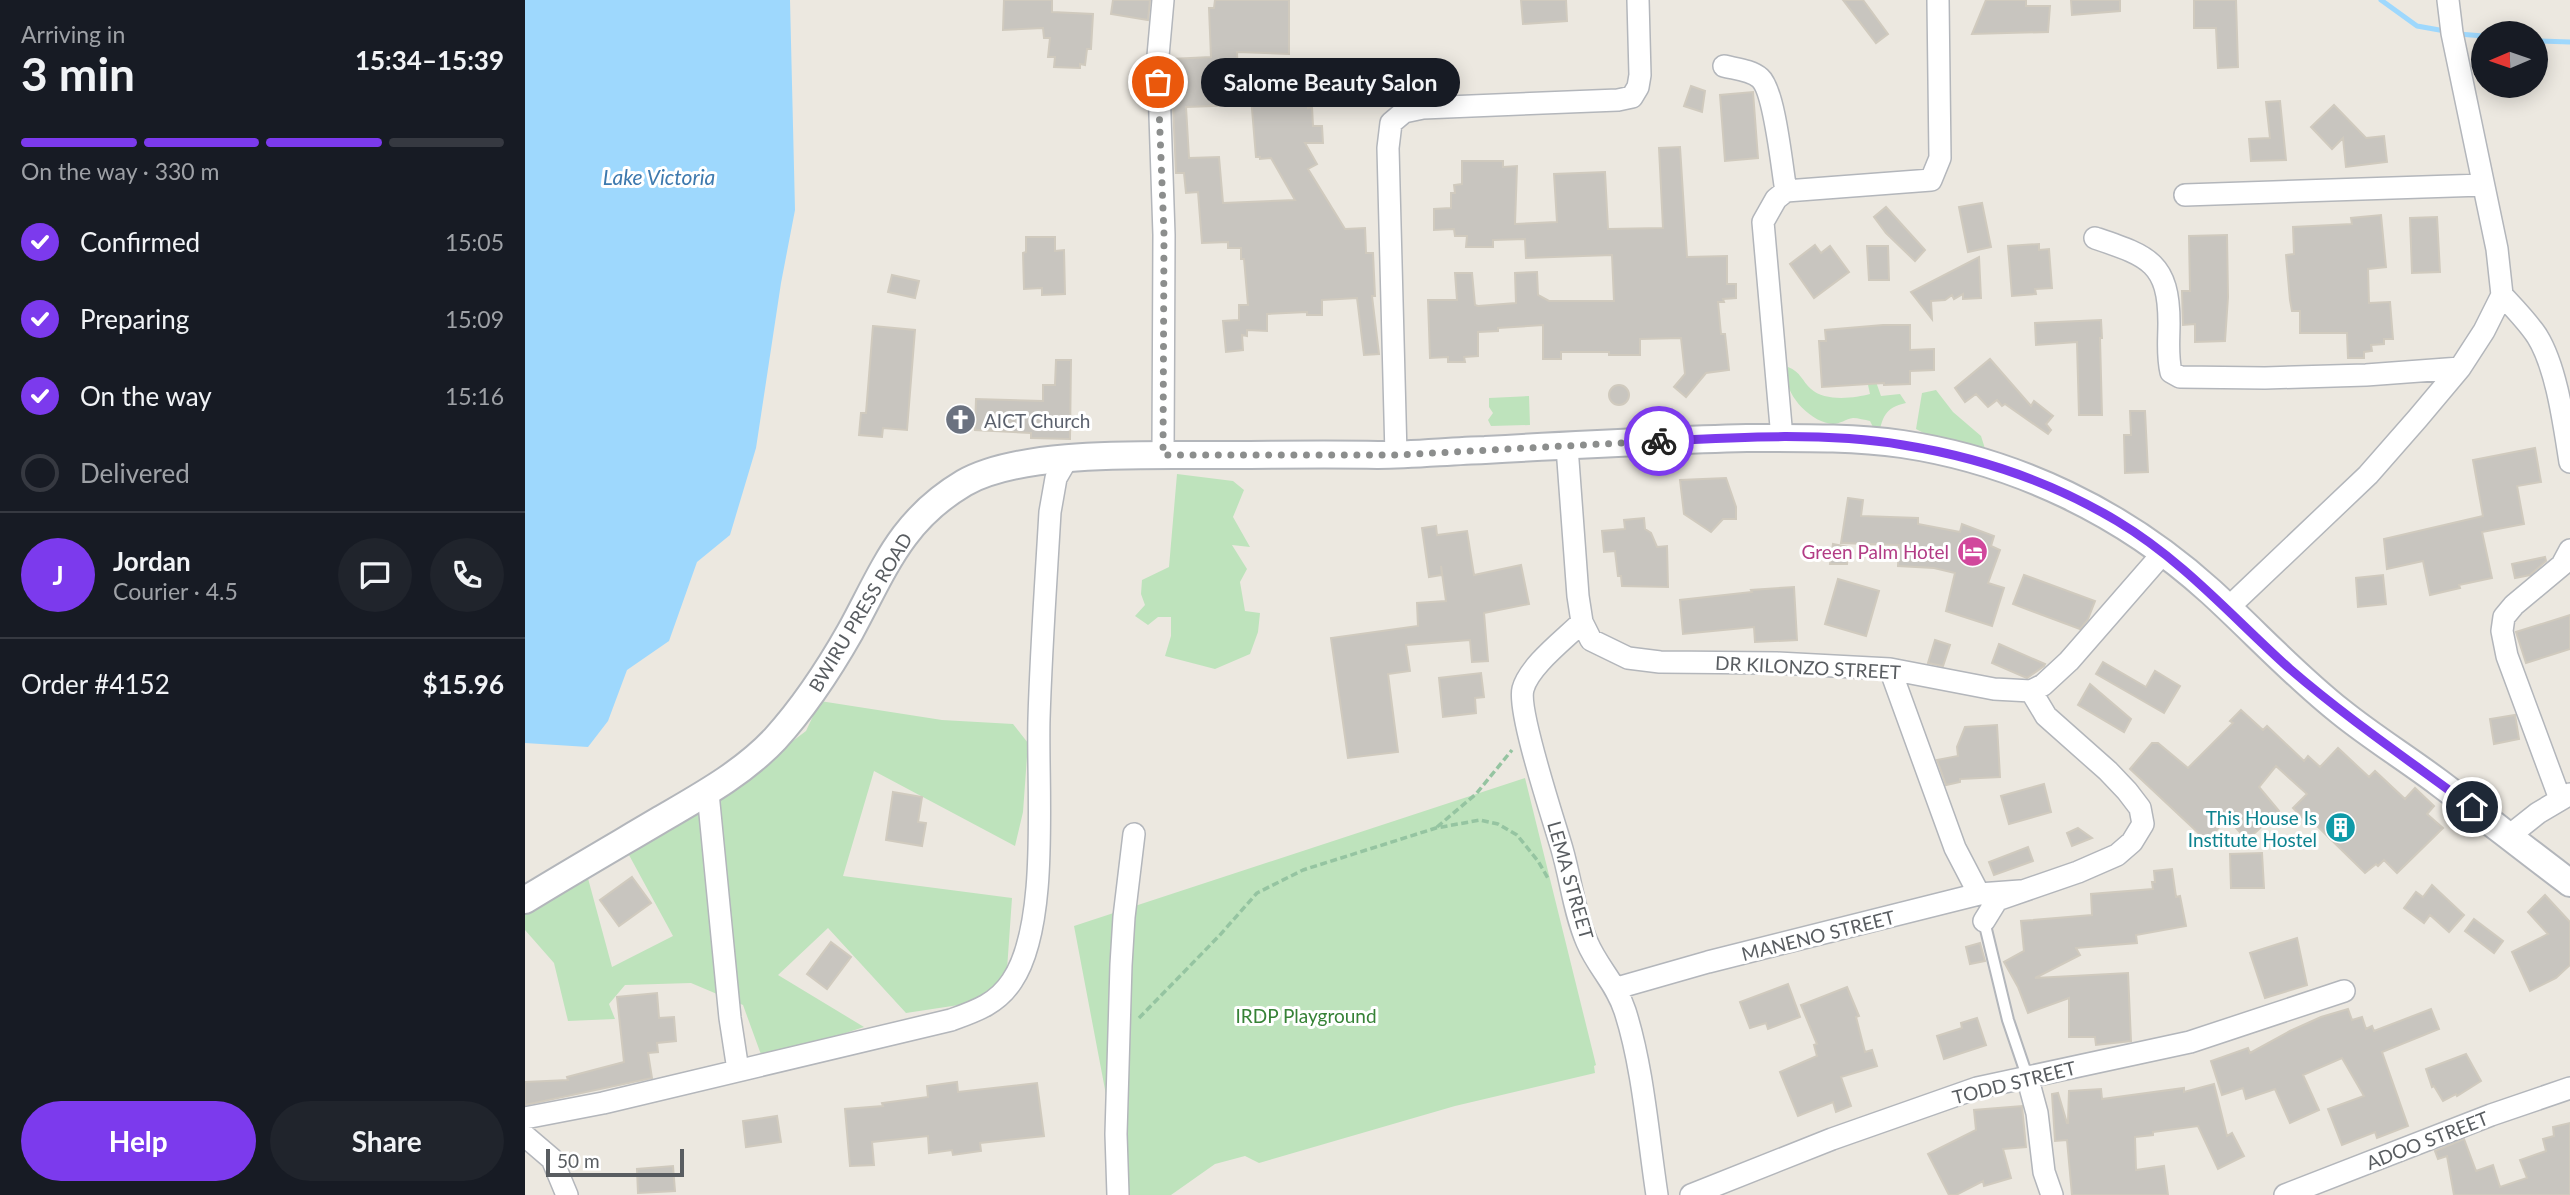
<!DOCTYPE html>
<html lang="en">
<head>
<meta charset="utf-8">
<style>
	:root { --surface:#171b24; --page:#20242c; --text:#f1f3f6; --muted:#9ea1a6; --line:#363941; --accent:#7c3aed }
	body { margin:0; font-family:Lato,sans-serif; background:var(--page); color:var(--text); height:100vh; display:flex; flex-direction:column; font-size:26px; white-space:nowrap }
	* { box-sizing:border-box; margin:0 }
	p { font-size:23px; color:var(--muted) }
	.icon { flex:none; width:38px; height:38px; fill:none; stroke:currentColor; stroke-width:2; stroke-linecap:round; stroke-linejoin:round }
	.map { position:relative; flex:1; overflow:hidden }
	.sheet { display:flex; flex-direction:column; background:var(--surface); width:525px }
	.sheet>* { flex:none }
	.needle { width:46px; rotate:268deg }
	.controls { position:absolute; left:1946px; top:21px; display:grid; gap:14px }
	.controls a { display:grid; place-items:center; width:77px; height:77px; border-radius:50%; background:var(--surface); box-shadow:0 4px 18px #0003; font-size:35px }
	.scale { position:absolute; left:21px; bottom:18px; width:138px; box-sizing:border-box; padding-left:7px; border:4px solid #595d61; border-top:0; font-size:19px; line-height:24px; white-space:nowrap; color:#595d61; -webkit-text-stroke:5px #fff; paint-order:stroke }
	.pin { position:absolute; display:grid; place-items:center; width:60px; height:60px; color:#fff; margin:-30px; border:4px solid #fff; border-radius:50%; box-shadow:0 2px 7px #0007 }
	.courier { position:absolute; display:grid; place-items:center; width:70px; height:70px; margin:-35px; border:5px solid #7c3aed; border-radius:50%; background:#fff; color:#222; box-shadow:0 2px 9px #0007 }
	.bubble { position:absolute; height:49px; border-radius:24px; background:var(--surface); box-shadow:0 4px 18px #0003; font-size:23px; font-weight:700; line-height:49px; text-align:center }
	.summary em { font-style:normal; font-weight:700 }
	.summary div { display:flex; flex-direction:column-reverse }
	.summary { display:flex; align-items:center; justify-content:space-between; height:119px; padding:0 21px }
	h1 { font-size:46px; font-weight:700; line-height:52px }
	.bar { display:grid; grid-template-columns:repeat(4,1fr); gap:10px 7px; align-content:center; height:84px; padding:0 21px }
	.bar i { height:9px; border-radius:5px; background:var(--line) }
	.bar .active { background:var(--accent) }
	.bar p { grid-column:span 4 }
	.line { display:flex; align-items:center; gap:18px; padding:0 21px; border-top:2px solid var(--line) }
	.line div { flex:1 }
	.round { display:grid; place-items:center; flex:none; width:74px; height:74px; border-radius:37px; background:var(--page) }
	ol { padding:0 21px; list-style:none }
	li { display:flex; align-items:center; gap:21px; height:77px }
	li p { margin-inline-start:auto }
	li .icon { padding:7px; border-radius:50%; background:var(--accent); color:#fff; stroke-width:4 }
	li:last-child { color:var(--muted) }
	li i { width:38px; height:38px; border:4px solid var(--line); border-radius:50% }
	.button { display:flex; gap:14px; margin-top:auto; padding:14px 21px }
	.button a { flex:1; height:80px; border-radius:42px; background:var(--accent); color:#fff; font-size:28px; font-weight:700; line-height:80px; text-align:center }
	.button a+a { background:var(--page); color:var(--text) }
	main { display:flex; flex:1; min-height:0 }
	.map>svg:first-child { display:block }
	.green { fill:#bee3bc }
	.water { fill:#9ed8fd }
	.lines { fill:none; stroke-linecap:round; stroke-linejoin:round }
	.stream { stroke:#9ed8fd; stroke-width:5 }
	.building { fill:#c8c5bf; stroke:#d0cabe; stroke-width:2 }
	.service-casing { stroke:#b3b6bb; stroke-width:14 }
	.minor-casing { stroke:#b3b6bb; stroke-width:24 }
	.tertiary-casing { stroke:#b3b6bb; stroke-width:30 }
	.path { stroke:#95c4a1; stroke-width:3.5; stroke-dasharray:7 3.5; stroke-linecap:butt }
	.service { stroke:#fff; stroke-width:10 }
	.minor { stroke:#fff; stroke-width:21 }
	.tertiary { stroke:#fff; stroke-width:26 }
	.done { stroke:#8c8e8d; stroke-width:7; stroke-dasharray:0 12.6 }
	.route { stroke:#7c3aed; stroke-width:9 }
	.labels { text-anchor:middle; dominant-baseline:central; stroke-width:6; stroke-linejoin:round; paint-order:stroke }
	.worship-label { font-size:19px; fill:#5b616d; stroke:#fff; text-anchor:start }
	.hotel-label { font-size:19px; fill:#b23c85; stroke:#fff; text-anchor:end }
	.street-label { font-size:19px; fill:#595d61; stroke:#fff }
	.culture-label { font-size:19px; fill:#0d838f; stroke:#fff; text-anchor:end }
	.park-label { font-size:19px; fill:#368236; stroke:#fff }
	.water-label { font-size:21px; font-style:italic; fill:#3d79ae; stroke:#fff }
</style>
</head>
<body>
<main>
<section class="sheet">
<div class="summary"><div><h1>3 min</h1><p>Arriving in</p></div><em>15:34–15:39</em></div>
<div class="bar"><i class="active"></i><i class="active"></i><i class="active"></i><i></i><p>On the way · 330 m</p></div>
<ol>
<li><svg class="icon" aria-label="check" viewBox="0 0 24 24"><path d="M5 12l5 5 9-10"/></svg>Confirmed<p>15:05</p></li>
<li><svg class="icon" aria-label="check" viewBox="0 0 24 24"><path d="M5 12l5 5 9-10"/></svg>Preparing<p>15:09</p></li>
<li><svg class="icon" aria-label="check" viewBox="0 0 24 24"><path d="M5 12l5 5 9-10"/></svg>On the way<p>15:16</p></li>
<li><i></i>Delivered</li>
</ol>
<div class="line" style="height:126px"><b class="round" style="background:var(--accent);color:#fff">J</b><div><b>Jordan</b><p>Courier · 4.5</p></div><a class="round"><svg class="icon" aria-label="chat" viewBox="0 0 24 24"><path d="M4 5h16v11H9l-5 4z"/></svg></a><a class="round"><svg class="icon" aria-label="phone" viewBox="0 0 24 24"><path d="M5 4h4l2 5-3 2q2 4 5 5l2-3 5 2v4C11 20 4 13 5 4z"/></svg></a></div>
<div class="line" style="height:91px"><div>Order #4152</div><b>$15.96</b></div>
<div class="button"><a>Help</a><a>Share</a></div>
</section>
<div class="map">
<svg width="2045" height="1195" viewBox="0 0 2045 1195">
	<rect width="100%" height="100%" fill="#ece8e0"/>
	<path class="green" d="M1338,362L1350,379L1356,396L1375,394L1381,403C1359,408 1358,417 1353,437L1345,421C1340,420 1333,418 1328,418C1321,419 1315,424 1308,424C1285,423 1254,390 1263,367C1276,372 1277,381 1286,389C1300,402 1330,398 1345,394Z
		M1411,390L1428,412L1456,436L1462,455L1435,442L1412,440L1391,429L1397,393Z
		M1004,396L1005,425L966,426L963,420L968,413L964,407V398Z
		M652,474L708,481L719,490L708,517L725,547L707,545L722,569L715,582L720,611L735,613L733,632L725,654L690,669L640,656L646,636V617H633L623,625L610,616L620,605L616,594L617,580L644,567Z
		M295,701L417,720L488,724L503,743L498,812L490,846L349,771L318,876L487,898L480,998L381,1013L303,928L253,975L339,1027L238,1060L218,1005L166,983L100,985L84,1004L90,1019L43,1021L29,963L0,930V906L61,871L87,967L148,936L98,844L232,768L281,731Z
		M1000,778L1071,1065L1069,1066L1070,1073L930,1106L734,1163L720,1156L690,1164L646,1195H600L549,926Z"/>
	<path class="water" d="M0,0H265L270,210L256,283L231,448L205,535L172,562L144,641L102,670L83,721L63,747L0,743Z"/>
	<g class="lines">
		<path class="stream" d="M1856,0L1892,26L1920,31
			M1934,34L1958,36
			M2011,41L2045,42"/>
	</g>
	<path class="building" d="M479,0H527V12L568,14L566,49H562L560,65L555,64V68L529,67L530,57H523L525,38H519L518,28L478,30Z
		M588,0H625L623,20L586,14Z
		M690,0H764V54L712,52L714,105L661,107L664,158L694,157L698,203L770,200L746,158L735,159V157H731L726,97L759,95V100L775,99V102H783V108L787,107L788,126H797L798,143H780L792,164L783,169L820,229L840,228L841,253H848L850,296H847L854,354L839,355L832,298L797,300V315H782V312L742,314V331L722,330V336L717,335L718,350L701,352L698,321L714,320V305H723L719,259H716V248H703V242L677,243L673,192L661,193L659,173H651L646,59L686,57L684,8H689Z
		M996,0H1041L1042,21L998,24Z
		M1318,0H1338L1363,34L1351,43Z
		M1461,0H1501V6H1525L1523,32L1447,34Z
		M1546,0H1595V11L1547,15Z
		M1669,0H1711L1713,67L1693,68L1691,28H1669Z
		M1166,86L1180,91L1177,112L1159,106Z
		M1228,92L1233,158L1200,161L1195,95Z
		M1755,101L1761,160L1726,161L1724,139L1745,138L1741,102Z
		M1809,105L1841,138L1859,136L1862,162L1821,167L1818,138L1807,149L1786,127Z
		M1155,147L1162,257L1202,256V284H1211V298L1198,299L1199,302H1193L1196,334H1200L1204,370L1181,373L1161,397L1149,387L1160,374L1156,338L1115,339V355H1084V352H1036V359H1018V325L973,328V331L953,332V356L939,357L940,362H923V357L905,358L903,300H932L930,273H947L950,305L953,306L991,303L990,273L1012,272L1013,295L1024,301H1089L1087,255L1001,258L1000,239L968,240V247H941L942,236H930L929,229L909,230V209L926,208V193H930L929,185L937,184V161H978V167L992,166L990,224L1032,222L1029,174L1080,172L1083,229L1138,228L1134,148Z
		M1457,203L1466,247L1443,252L1434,207Z
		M1361,207L1400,250L1390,261L1361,233L1349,217Z
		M1856,215L1861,267L1843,269L1844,303L1865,302L1868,339H1859V344L1846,345L1847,351L1839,352V358H1823L1822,333H1775V311H1767L1765,300L1761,255L1769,254L1768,227L1827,224L1826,218Z
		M1912,217L1915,272L1887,273L1885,218Z
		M1702,235L1703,297L1700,341L1670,342V324L1658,325L1657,291H1665L1664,236Z
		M501,237H530V251L539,250L540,294L517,295V288L499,289L498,253L501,252Z
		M1514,244V250L1524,249L1527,288L1510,289L1511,294L1487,296L1483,246Z
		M1290,245L1296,253L1305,246L1324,272L1289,298L1265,264Z
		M1342,246H1363L1364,280H1344Z
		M1454,257L1456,298L1438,299V294L1429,299L1427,295L1420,300L1406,301L1407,319L1386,292Z
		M367,275L394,281L390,298L363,292Z
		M1576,320L1577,338H1575L1577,415H1554L1552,342L1511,345L1510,323Z
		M1358,325H1385V350L1409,349V370L1385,371V384L1359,385V383L1297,387L1294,341H1301L1300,330Z
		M348,326L390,330L382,430L358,428L357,437L334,435L336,413H341Z
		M1465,359L1506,406L1509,401L1528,416L1521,424L1526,430L1523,434L1480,404L1477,406L1472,400L1463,407L1451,394L1440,402L1430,388Z
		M531,360H546L545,439L506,438V433L450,430L451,399L518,401V385H530Z
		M1084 395a10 10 0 1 1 20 0a10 10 0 1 1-20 0Z
		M1605,411H1620L1623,472L1600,473L1599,435H1606Z
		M2010,448L2016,482L1992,486L1999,524L1957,532L1967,578L1934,585L1935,588L1905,595L1898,561L1862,569L1859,539L1958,516L1948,460Z
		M1201,478L1211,507V519H1198L1186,532L1159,514L1155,480Z
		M1323,498L1338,500L1336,516L1393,518V524L1435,532L1437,524L1469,536L1466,546L1475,550L1463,583L1479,588L1467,626L1421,611L1430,573L1409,568L1373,566L1374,545L1316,543Z
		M1119,518L1120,529L1126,533L1132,547L1142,546L1143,587L1097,586L1096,576H1093L1090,551L1079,552L1077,531L1100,529L1099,520Z
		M911,526L912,535L942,531L949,575L996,565L1004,604L959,613L963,661L947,662L945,640L881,645L885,671L863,674L873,752L823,758L806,638L893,626L892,603L921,601L916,566L917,575L904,577L897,528Z
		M1308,544L1324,547L1322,564H1305Z
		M2020,557L2021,561L2005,575L1990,578L1987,564Z
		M1499,575L1570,601L1563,619L1555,629L1488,604Z
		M1858,575L1861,604L1833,607L1831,578Z
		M1313,579L1354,591L1341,636L1300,624Z
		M1269,587L1272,640L1230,642L1229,627L1158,634L1155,600L1227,592L1226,590Z
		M2045,615V649L2001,663L1991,632Z
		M1410,640L1425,645L1418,666L1403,663Z
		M1474,644L1520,664L1519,666L1502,678L1467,663Z
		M1578,662L1621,687L1630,671L1655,686L1639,713L1571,674Z
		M956,673L959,697L950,698L951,713L918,717L914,678Z
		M1565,684L1606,719L1599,732L1553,705Z
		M1716,710L1738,730L1742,726L1779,761L1783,756L1795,767L1813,748L1844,777L1850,771L1880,799L1890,788L1909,806L1902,814L1918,828L1872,873L1859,860L1853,866L1851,864L1840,873L1783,817L1780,820L1768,808L1782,794L1751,766L1734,787L1754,811L1722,840L1704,820V816L1682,841L1605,769L1627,743H1633L1663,768L1708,723L1705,721Z
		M1990,715L1994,739L1969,744L1965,719Z
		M1472,725L1475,777L1435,779V782L1421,785L1412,760L1433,756L1432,747L1440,727Z
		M1519,784L1526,812L1484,824L1476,796Z
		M368,792L397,797L393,822L401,823L397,846L361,840Z
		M1553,828L1567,838L1547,846L1542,833Z
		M1503,847L1508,861L1469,875L1464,862Z
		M1737,853L1739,888H1706L1705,854Z
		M1647,869L1651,897L1655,896L1661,926L1611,935L1612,943L1551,948L1555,955L1510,978L1603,973L1606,1041L1571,1045L1570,1037H1544V998L1503,1013L1493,987L1479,962L1499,951L1496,921L1567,915L1566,894L1628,889L1627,882H1630L1629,871Z
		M107,877L126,903L94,926L75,900Z
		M1907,885L1939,915L1924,932L1905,915L1899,923L1879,908L1891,892L1898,897Z
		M2020,895L2045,922V965L2031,978L2005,991L1987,952L2023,934L2003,912Z
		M1949,919L1978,941L1969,953L1940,931Z
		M1772,938L1782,985L1740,998L1725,953Z
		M306,942L326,957L302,989L282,974Z
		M1455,943L1460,961L1445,964L1441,947Z
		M1263,984L1275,1017L1243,1029L1241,1023L1225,1028L1215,1002Z
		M1322,987L1334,1016L1331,1017L1340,1052L1347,1050L1352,1066L1316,1077L1326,1106L1311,1112L1308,1102L1273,1116L1255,1072L1292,1056L1289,1045L1292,1044L1276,1005Z
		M132,993L134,1018L149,1017L151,1041L132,1043L133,1052L123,1053L127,1078L0,1105V1082L43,1080L42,1077L99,1062L92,997Z
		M1823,1009L1827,1020L1837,1017L1841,1029L1847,1026L1849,1031L1906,1009L1914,1029L1857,1052L1883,1126L1852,1138L1850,1132L1817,1145L1803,1109L1839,1096L1817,1058L1778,1075L1794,1110L1765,1123L1750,1089L1721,1099L1718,1088L1697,1095L1686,1061L1723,1048L1725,1053L1765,1031L1796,1017Z
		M1452,1018L1461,1045L1419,1059L1412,1036L1437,1028L1436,1023Z
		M1941,1054L1956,1081L1932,1096L1931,1094L1918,1101L1909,1086L1907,1087L1901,1069Z
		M432,1082L433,1092L512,1083L519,1136L455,1143L456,1151L428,1155L427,1150L404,1153L403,1136L347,1142L349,1165L325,1166L320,1109L358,1106L357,1103L403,1097L402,1086Z
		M1689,1084L1702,1136L1707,1133L1719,1156L1693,1169L1673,1126L1628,1132V1135L1610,1137L1611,1170L1639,1166L1643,1195H1547L1542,1140L1530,1141L1527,1094L1533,1093L1542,1123H1543L1544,1091L1576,1089L1577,1099L1659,1088V1092Z
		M1497,1106L1501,1147L1478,1149L1486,1178L1459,1186L1458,1181L1431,1195H1424L1403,1154L1451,1130L1449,1110Z
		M252,1116L256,1142L221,1147L218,1121Z
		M2045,1123V1195H1929L1922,1156L1913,1159L1910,1151L1939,1139L1951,1171L1968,1165L1975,1187L2002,1178L1995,1160L2021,1151L2018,1139L2029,1136L2028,1127Z
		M148,1166L150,1191L113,1193L112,1169Z"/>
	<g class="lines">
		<defs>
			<path id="service" d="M1458,917L1483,1020L1502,1076"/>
			<path id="minor" d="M1199,66C1211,69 1226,70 1235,78C1250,91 1257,170 1261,191
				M1660,195L1958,185
				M1570,238C1623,256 1644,262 1644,323C1644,340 1642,355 1646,372L1655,377L1740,378L1841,375L1935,368
				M1977,295C1989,308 2002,321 2012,336C2032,368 2039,425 2045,462
				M1257,438L1238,222L1251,199L1261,191L1406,180L1415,158L1413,0
				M1042,447L1053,596L1057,622L1066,640L1103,658L1135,662L1252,663L1365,669L1469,689L1506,691L1518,685L1544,661L1639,552
				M638,455L639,235L633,56L638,0
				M871,455L863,148L866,123L879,112L898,108L1093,100L1107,97L1113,87L1115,75L1113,0
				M1703,608L1843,475L1893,418L1935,368L1959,331L1977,295L1972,249L1927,33L1923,0
				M1057,622C1040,639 1004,666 998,689C992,711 1029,821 1037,849C1046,880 1049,912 1062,942C1073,968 1091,983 1100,1011C1118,1067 1123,1136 1132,1195
				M1365,669L1430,848L1454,894
				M183,793L205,1018L213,1070
				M2035,799L1982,656L1977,631L1979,617L1989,605L2037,565L2045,550
				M1984,836L2013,813L2045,794
				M1459,921L1472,900L1553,872L1592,855L1607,842L1618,824L1615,808L1602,791L1583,771L1521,716L1506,691
				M1092,988L1183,962L1454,894L1495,891
				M1502,1076L1512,1113L1519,1172L1527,1195
				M0,1118L78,1103L426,1020C451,1011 472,1004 487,981C525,925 512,788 514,719C516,650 521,581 525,512L531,478L542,459
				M0,1136L27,1159L42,1195
				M593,1195L591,1134L596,965L599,917L609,834
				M1166,1195L1307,1139L1452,1088L1665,1042L1819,991
				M1760,1195L1966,1115L2045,1088"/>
			<path id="tertiary" d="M0,900C44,873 89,847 133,821C174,797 217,774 250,739C279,707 304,669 325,632C359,570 375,521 439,483C499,449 628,456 698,455C749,455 801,454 853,455C889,455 924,451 960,450C1047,445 1135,440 1222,438C1273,438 1326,437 1377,444C1491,461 1599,513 1685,591C1729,631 1769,675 1816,712C1847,737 1881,758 1913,782C1957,815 2001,850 2045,883"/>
		</defs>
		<use href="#service" class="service-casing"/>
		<use href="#minor" class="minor-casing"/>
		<use href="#tertiary" class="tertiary-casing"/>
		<path class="path" d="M912,827L951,794L987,750
			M614,1018L694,936L732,893L778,870L911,828L955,820L973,824L992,835L1013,861L1024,880"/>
		<use href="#service" class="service"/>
		<use href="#minor" class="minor"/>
		<use href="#tertiary" class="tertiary"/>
	</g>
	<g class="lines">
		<path class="done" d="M633,82L639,234L638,455H871L1134,441"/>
		<path class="route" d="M1134,441C1212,437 1302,432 1378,445C1453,457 1527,482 1592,521C1659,561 1708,618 1765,669C1823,719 1885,761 1947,807"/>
	</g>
	<defs>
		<symbol id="church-disc" viewBox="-11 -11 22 22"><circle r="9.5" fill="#6b7280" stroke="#fff"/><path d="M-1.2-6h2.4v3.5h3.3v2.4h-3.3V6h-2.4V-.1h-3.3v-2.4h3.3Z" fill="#fff"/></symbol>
		<symbol id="hotel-disc" viewBox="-11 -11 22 22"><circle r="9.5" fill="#d1479c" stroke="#fff"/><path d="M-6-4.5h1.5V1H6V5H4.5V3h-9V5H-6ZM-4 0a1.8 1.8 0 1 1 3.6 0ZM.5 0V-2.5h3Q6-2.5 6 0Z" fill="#fff"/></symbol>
		<symbol id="building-disc" viewBox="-11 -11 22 22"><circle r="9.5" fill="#0f9aa8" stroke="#fff"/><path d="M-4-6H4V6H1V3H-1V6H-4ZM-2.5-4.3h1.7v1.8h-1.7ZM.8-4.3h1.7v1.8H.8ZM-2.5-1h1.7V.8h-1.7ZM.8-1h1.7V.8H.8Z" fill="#fff"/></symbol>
	</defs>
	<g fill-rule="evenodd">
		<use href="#church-disc" x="418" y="402" width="35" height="35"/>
		<use href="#hotel-disc" x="1430" y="534" width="35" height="35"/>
		<use href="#building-disc" x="1798" y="810" width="35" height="35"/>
	</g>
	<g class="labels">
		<g class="worship-label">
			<text x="459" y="420">AICT Church</text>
		</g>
		<g class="hotel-label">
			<text x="1424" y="551">Green Palm Hotel</text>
		</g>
		<g class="street-label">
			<text transform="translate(335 612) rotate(-59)">BWIRU PRESS ROAD</text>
			<text transform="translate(1283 667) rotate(3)">DR KILONZO STREET</text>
			<text transform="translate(1046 880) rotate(74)">LEMA STREET</text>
			<text transform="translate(1293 935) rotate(-14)">MANENO STREET</text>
			<text transform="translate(1489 1082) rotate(-14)">TODD STREET</text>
			<text transform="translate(1902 1140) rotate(-21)">ADOO STREET</text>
		</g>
		<g class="culture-label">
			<text x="1792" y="817">This House Is<tspan x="1792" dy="22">Institute Hostel</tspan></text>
		</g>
		<g class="park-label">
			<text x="781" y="1015">IRDP Playground</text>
		</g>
		<g class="water-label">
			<text x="134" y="176">Lake Victoria</text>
		</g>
	</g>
</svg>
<div class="controls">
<a><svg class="needle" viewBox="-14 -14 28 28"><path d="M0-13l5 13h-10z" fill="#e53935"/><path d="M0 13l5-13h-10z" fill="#9ea1a6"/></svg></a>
</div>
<div class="scale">50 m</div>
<div class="pin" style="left:633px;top:82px;background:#ea580c"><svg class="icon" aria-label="bag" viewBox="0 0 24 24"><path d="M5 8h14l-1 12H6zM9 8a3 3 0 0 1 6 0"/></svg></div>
<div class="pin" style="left:1947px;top:807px;background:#1f2937"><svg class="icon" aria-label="home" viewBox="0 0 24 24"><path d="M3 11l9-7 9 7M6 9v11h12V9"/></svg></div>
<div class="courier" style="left:1134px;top:441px"><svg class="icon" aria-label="bike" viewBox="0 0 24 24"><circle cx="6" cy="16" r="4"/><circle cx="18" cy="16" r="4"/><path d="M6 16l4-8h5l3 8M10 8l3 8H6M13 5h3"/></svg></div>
<div class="bubble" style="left:676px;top:58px;width:259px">Salome Beauty Salon</div>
</div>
</main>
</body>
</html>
